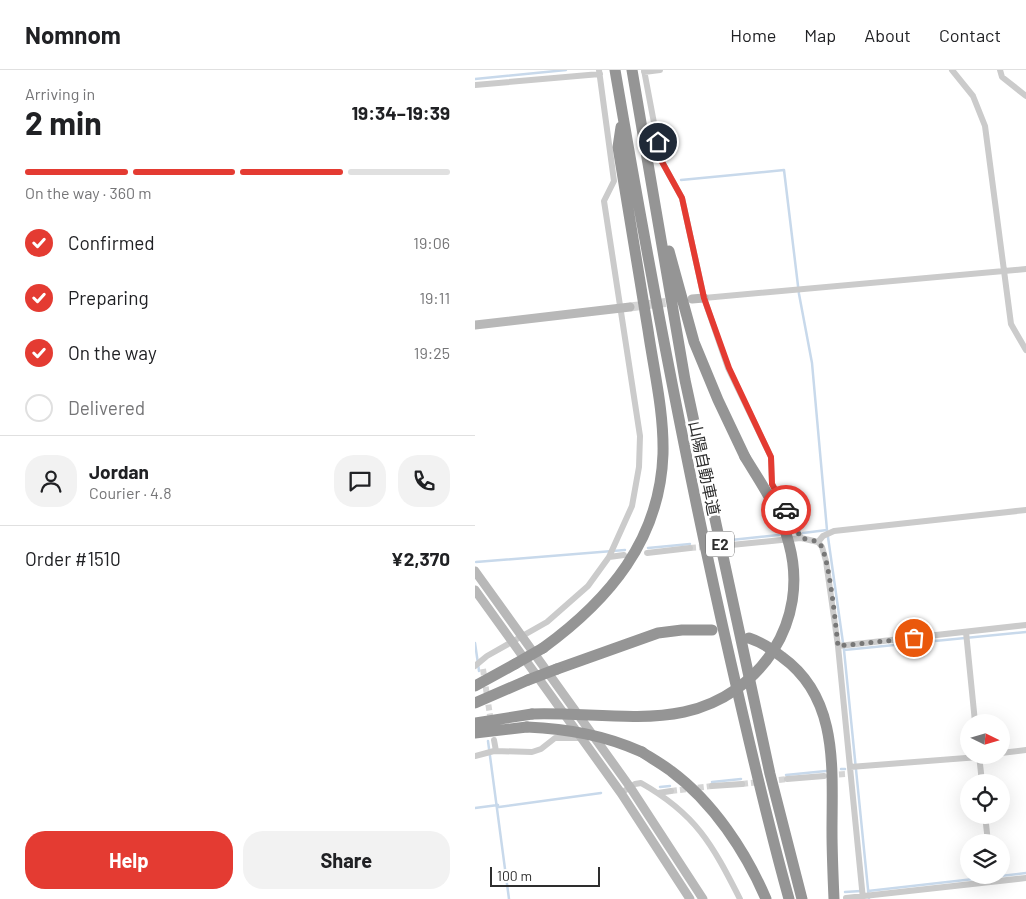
<!DOCTYPE html>
<html lang="en">
<head>
<meta charset="utf-8">
<style>
	:root { --surface:#fff; --page:#f2f2f2; --text:#202124; --muted:#757577; --line:#e0e0e0; --accent:#e43b32 }
	body { margin:0; font-family:Barlow,"Noto Sans JP",sans-serif; background:var(--page); color:var(--text); height:100vh; display:flex; flex-direction:column; font-size:19px; white-space:nowrap }
	* { box-sizing:border-box; margin:0 }
	p { font-size:16px; color:var(--muted) }
	.icon { flex:none; width:28px; height:28px; fill:none; stroke:currentColor; stroke-width:2; stroke-linecap:round; stroke-linejoin:round }
	.map { position:relative; flex:1; overflow:hidden }
	.panel { display:flex; flex-direction:column; background:var(--surface); width:475px }
	.panel>* { flex:none }
	.needle { width:32px; rotate:95deg }
	.controls { position:absolute; left:485px; top:644px; display:grid; gap:10px }
	.controls a { display:grid; place-items:center; width:50px; height:50px; border-radius:50%; background:var(--surface); box-shadow:0 5px 20px #0002; font-size:25px }
	.scale { position:absolute; left:15px; bottom:12px; width:110px; box-sizing:border-box; padding-left:5px; border:2px solid #2e2e2e; border-top:0; font-size:14px; line-height:18px; white-space:nowrap; color:#2e2e2e; -webkit-text-stroke:4px #fff; paint-order:stroke }
	.pin { position:absolute; display:grid; place-items:center; width:42px; height:42px; color:#fff; margin:-21px; border:2px solid #fff; border-radius:50%; box-shadow:0 1px 5px #0007 }
	.courier { position:absolute; display:grid; place-items:center; width:50px; height:50px; margin:-25px; border:4px solid #e43b32; border-radius:50%; background:#fff; color:#222; box-shadow:0 1px 6px #0007 }
	.summary em { font-style:normal; font-weight:700 }
	.summary div { display:flex; flex-direction:column-reverse }
	.summary { display:flex; align-items:center; justify-content:space-between; height:85px; padding:0 25px }
	h1 { font-size:32px; font-weight:700; line-height:38px }
	.bar { display:grid; grid-template-columns:repeat(4,1fr); gap:8px 5px; align-content:center; height:60px; padding:0 25px }
	.bar i { height:6px; border-radius:4px; background:var(--line) }
	.bar .on { background:var(--accent) }
	.bar p { grid-column:span 4 }
	.line { display:flex; align-items:center; gap:12px; padding:0 25px; border-top:1px solid var(--line) }
	.line div { flex:1 }
	.round { display:grid; place-items:center; flex:none; width:52px; height:52px; border-radius:20px; background:var(--page) }
	ol { padding:0 25px; list-style:none }
	li { display:flex; align-items:center; gap:15px; height:55px }
	li p { margin-inline-start:auto }
	li .icon { padding:5px; border-radius:50%; background:var(--accent); color:#fff; stroke-width:4 }
	li:last-child { color:var(--muted) }
	li i { width:28px; height:28px; border:2px solid var(--line); border-radius:50% }
	.button { display:flex; gap:10px; margin-top:auto; padding:10px 25px }
	.button a { flex:1; height:58px; border-radius:20px; background:var(--accent); color:#fff; font-size:20px; font-weight:700; line-height:58px; text-align:center }
	.button a+a { background:var(--page); color:var(--text) }
	header { display:flex; align-items:center; gap:30px; box-sizing:border-box; height:70px; padding:0 25px; background:var(--surface); border-bottom:1px solid var(--line) }
	header strong { font-size:24px }
	nav { display:flex; gap:28px; margin-inline-start:auto; font-size:18px }
	main { display:flex; flex:1; min-height:0 }
	.map>svg:first-child { display:block }
	.lines { fill:none; stroke-linecap:round; stroke-linejoin:round }
	.stream { stroke:#c8d9eb; stroke-width:2.5 }
	.street-tunnel { stroke:#d5d5d5; stroke-width:6; stroke-dasharray:6 3; stroke-linecap:butt }
	.secondary-tunnel { stroke:#d5d5d5; stroke-width:9; stroke-dasharray:9 4.5; stroke-linecap:butt }
	.street { stroke:#cbcbcb; stroke-width:6 }
	.secondary { stroke:#b8b8b8; stroke-width:9 }
	.highway { stroke:#959595; stroke-width:11 }
	.highway-bridge { stroke:#959595; stroke-width:11 }
	.done { stroke:#777; stroke-width:5; stroke-dasharray:0 9 }
	.route { stroke:#e43b32; stroke-width:6 }
	.labels { text-anchor:middle; dominant-baseline:central; stroke-width:5; stroke-linejoin:round; paint-order:stroke }
	.shield { fill:#fff; stroke:#6d6d6d; stroke-width:1 }
	.shield-label { font-size:15px; font-weight:bold; fill:#2e2e2e }
	.street-label { font-size:16px; fill:#2e2e2e; stroke:#fff }
</style>
</head>
<body>
<header>
<strong>Nomnom</strong>
<nav><a>Home</a><a>Map</a><a>About</a><a>Contact</a></nav>
</header>
<main>
<section class="panel">
<div class="summary"><div><h1>2 min</h1><p>Arriving in</p></div><em>19:34–19:39</em></div>
<div class="bar"><i class="on"></i><i class="on"></i><i class="on"></i><i></i><p>On the way · 360 m</p></div>
<ol>
<li><svg class="icon" aria-label="check" viewBox="0 0 24 24"><path d="M5 12l5 5 9-10"/></svg>Confirmed<p>19:06</p></li>
<li><svg class="icon" aria-label="check" viewBox="0 0 24 24"><path d="M5 12l5 5 9-10"/></svg>Preparing<p>19:11</p></li>
<li><svg class="icon" aria-label="check" viewBox="0 0 24 24"><path d="M5 12l5 5 9-10"/></svg>On the way<p>19:25</p></li>
<li><i></i>Delivered</li>
</ol>
<div class="line" style="height:90px"><a class="round"><svg class="icon" aria-label="person" viewBox="0 0 24 24"><circle cx="12" cy="8" r="4"/><path d="M4 21q1-7 8-7t8 7"/></svg></a><div><b>Jordan</b><p>Courier · 4.8</p></div><a class="round"><svg class="icon" aria-label="chat" viewBox="0 0 24 24"><path d="M4 5h16v11H9l-5 4z"/></svg></a><a class="round"><svg class="icon" aria-label="phone" viewBox="0 0 24 24"><path d="M5 4h4l2 5-3 2q2 4 5 5l2-3 5 2v4C11 20 4 13 5 4z"/></svg></a></div>
<div class="line" style="height:65px"><div>Order #1510</div><b>¥2,370</b></div>
<div class="button"><a>Help</a><a>Share</a></div>
</section>
<div class="map">
<svg width="551" height="829" viewBox="0 0 551 829">
	<rect width="100%" height="100%" fill="#fff"/>
	<g class="lines">
		<path class="stream" d="M0,9L91,0
			M206,110L309,100L324,224L337,293L352,460L369,580L394,829
			M328,463L352,460
			M256,470L304,465
			M173,478L215,474
			M1,492L150,480
			M0,573L4,601
			M369,580L551,562
			M13,671L34,829
			M366,699H370
			M311,705L351,701
			M237,712L266,709
			M185,717L195,716
			M24,737L126,723
			M0,738L23,735
			M393,821L551,803
			M370,822L386,821"/>
		<path class="street-tunnel" d="M215,478L256,475
			M8,599L16,652
			M355,705L370,704
			M295,711L312,709
			M267,714L285,712
			M196,721L237,716"/>
		<path class="secondary-tunnel" d="M155,237L202,231"/>
		<path class="street" d="M169,0L186,90L207,128L229,228L253,298L296,387L297,414L326,468L343,472L347,477L351,491L363,576L388,829
			M477,0L498,26L510,56L536,254L551,280
			M525,0L527,7L551,26
			M169,2L185,0
			M0,15L125,4
			M229,228L551,199
			M343,472L348,466L359,461L551,440
			M256,475L326,468
			M172,483L215,478
			M134,487L149,485
			M491,562L500,652
			M363,576L551,555
			M0,596L12,586L72,552L113,516L134,487L157,436L164,397L165,366L129,131L139,111L124,0
			M19,670L21,681
			M526,683L551,680
			M504,685L507,712
			M0,686L19,681L57,682L66,679L80,668H104
			M375,697L504,687
			M312,709L349,706
			M237,716L267,714
			M146,723L160,714L166,713C221,744 237,774 265,829
			M183,723L196,721
			M510,745L513,772
			M371,828L551,808"/>
		<path class="secondary" d="M217,229L229,228
			M0,255L155,237
			M0,501L155,717L228,829
			M0,520L146,723L215,829"/>
		<path class="highway" d="M140,0C174,199 211,397 256,593C274,672 292,751 314,829
			M157,0L210,310L295,704L327,829
			M194,181L219,272L243,330L270,387
			M274,568C286,572 297,579 307,587C364,628 357,698 357,761C357,783 358,806 359,829
			M68,578C134,530 185,470 188,384C189,342 179,301 173,260C163,199 153,138 143,77L146,57
			M82,599L183,563L207,560H237
			M0,616L40,594
			M0,633L53,610
			M0,653L57,644
			M0,663L52,657
			M167,682C176,688 187,694 196,701C238,732 271,782 291,829"/>
		<path class="highway-bridge" d="M40,594L68,578
			M53,610L82,599
			M57,644C106,642 161,652 209,642C286,625 335,551 314,474C306,442 287,415 270,387
			M52,657C93,659 129,665 167,682"/>
	</g>
	<g class="lines">
		<path class="done" d="M311,440L326,468C331,469 339,470 344,473C354,481 361,559 363,576L439,568"/>
		<path class="route" d="M183,72L186,90L207,128L229,228L254,298L296,387L297,414L311,440"/>
	</g>
	<g class="labels">
		<rect class="shield" x="231" y="461.5" width="28" height="25" rx="4"/>
		<g class="shield-label">
			<text x="245" y="474">E2</text>
		</g>
		<g class="street-label">
			<text transform="translate(230 398) rotate(78)">山陽自動車道</text>
		</g>
	</g>
</svg>
<div class="controls">
<a><svg class="needle" viewBox="-14 -14 28 28"><path d="M0-13l5 13h-10z" fill="#e53935"/><path d="M0 13l5-13h-10z" fill="#757577"/></svg></a>
<a><svg class="icon" aria-label="locate" viewBox="0 0 24 24"><circle cx="12" cy="12" r="6"/><path d="M12 2v4M12 18v4M2 12h4M18 12h4"/></svg></a>
<a><svg class="icon" aria-label="layers" viewBox="0 0 24 24"><path d="M12 4l9 5-9 5-9-5zM3 14l9 5 9-5"/></svg></a>
</div>
<div class="scale">100 m</div>
<div class="pin" style="left:439px;top:568px;background:#ea580c"><svg class="icon" aria-label="bag" viewBox="0 0 24 24"><path d="M5 8h14l-1 12H6zM9 8a3 3 0 0 1 6 0"/></svg></div>
<div class="pin" style="left:183px;top:72px;background:#1f2937"><svg class="icon" aria-label="home" viewBox="0 0 24 24"><path d="M3 11l9-7 9 7M6 9v11h12V9"/></svg></div>
<div class="courier" style="left:311px;top:440px"><svg class="icon" aria-label="car" viewBox="0 0 24 24"><path d="M5 17H2v-5l4-1 3-4h7l3 4 3 1v5h-3M9 17h6M6 11h13"/><circle cx="7" cy="17" r="2"/><circle cx="17" cy="17" r="2"/></svg></div>
</div>
</main>
</body>
</html>
